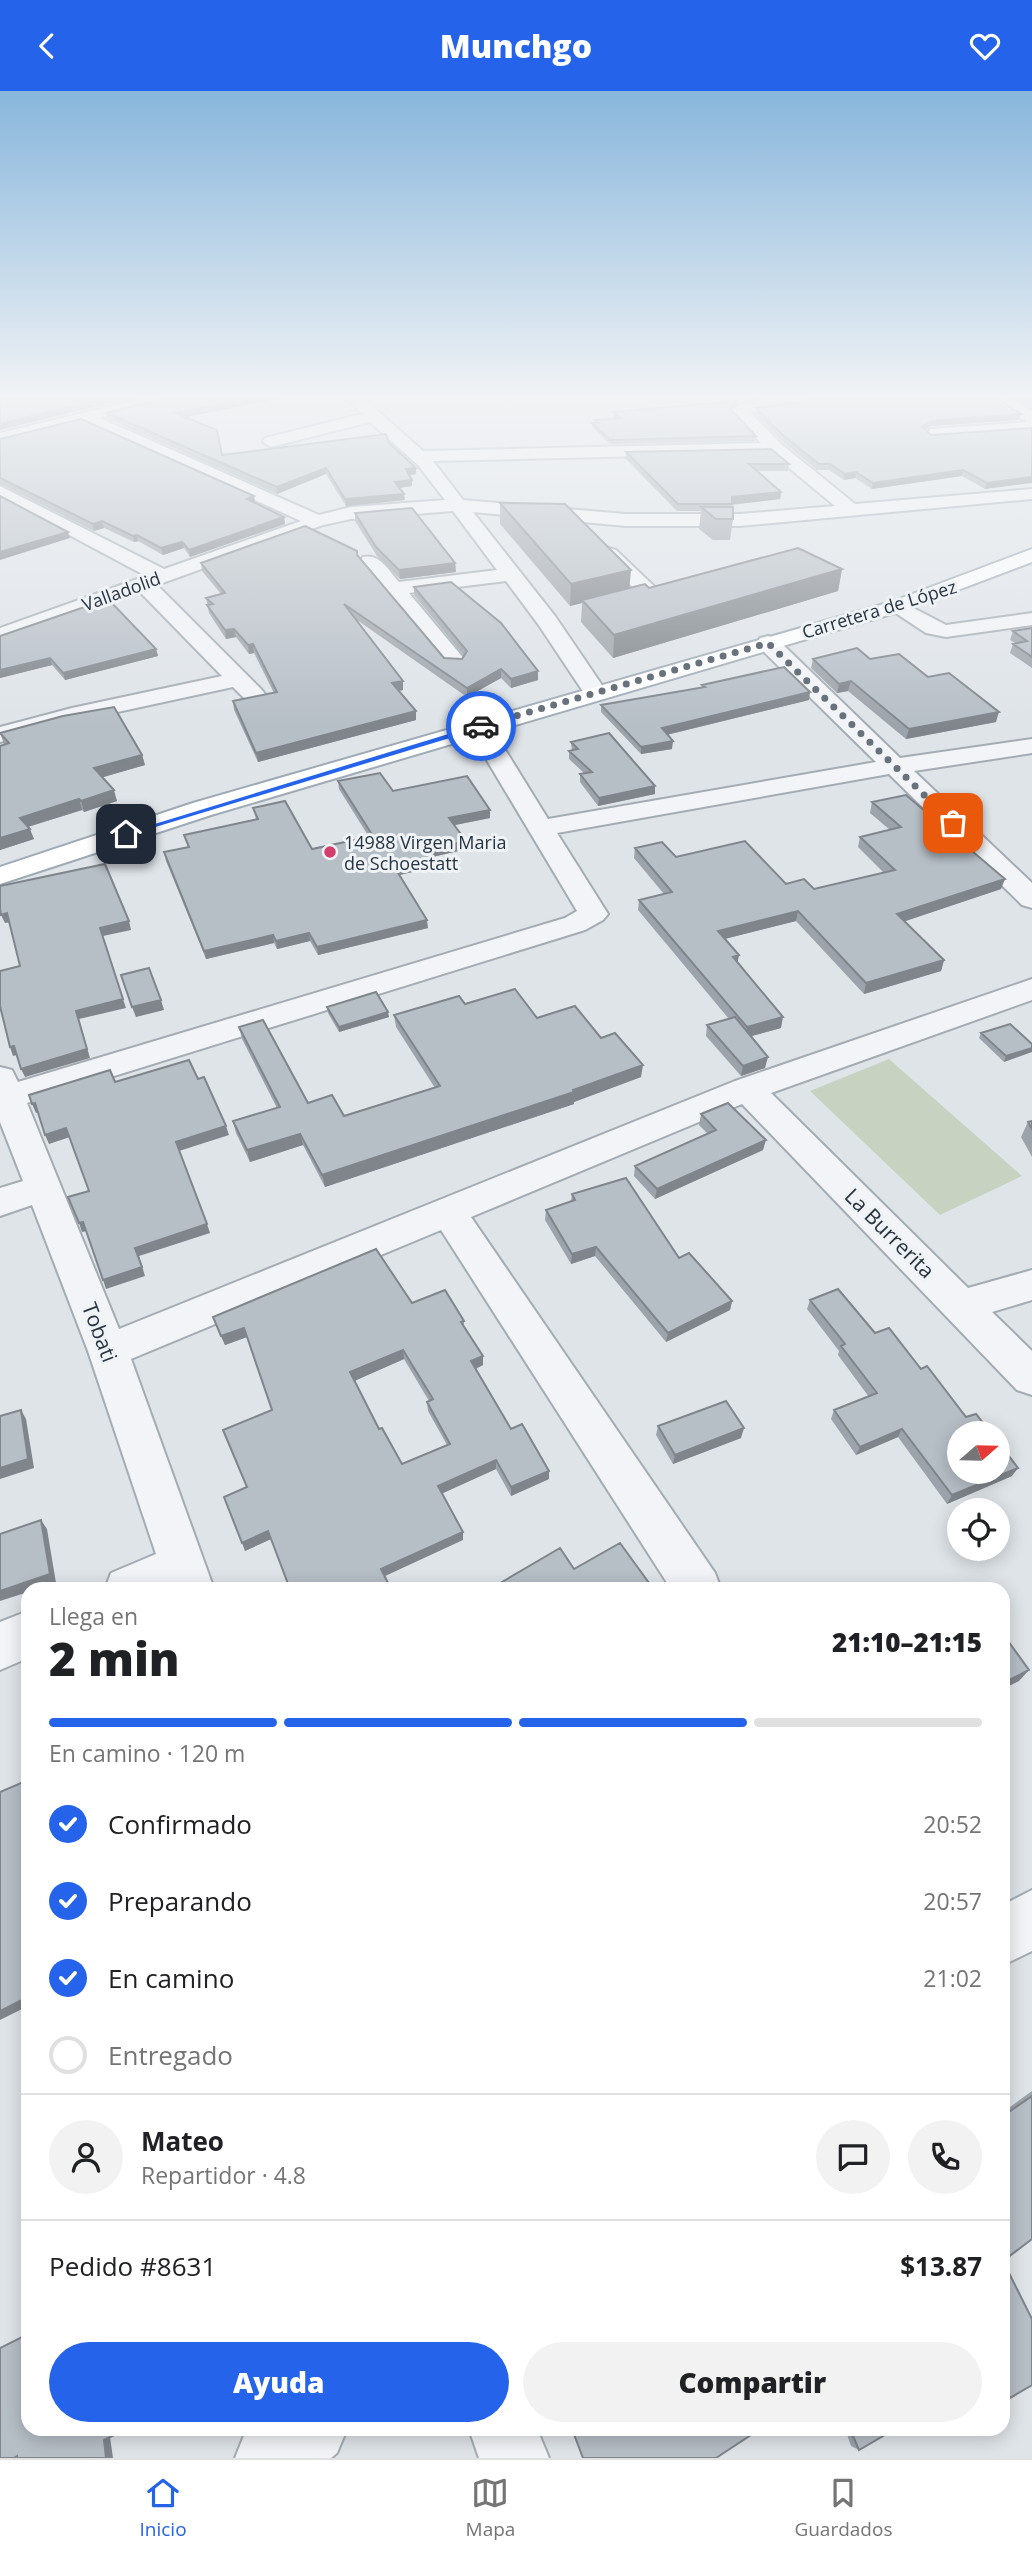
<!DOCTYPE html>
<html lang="es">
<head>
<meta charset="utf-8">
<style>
	:root { --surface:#fff; --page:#f2f2f2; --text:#202124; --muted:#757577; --line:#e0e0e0; --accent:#2563eb }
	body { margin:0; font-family:"Open Sans",sans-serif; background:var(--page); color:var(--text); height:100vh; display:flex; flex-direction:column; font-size:26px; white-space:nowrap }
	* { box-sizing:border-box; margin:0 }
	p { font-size:23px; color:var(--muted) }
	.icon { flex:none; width:38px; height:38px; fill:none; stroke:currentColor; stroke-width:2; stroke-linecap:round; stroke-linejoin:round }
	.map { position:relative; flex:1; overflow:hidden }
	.side { position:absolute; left:21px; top:1491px; width:989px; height:854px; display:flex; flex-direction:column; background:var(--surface); border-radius:21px; box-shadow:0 4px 18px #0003 }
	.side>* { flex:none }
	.needle { width:46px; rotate:70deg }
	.buttons { position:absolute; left:947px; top:1330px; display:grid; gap:14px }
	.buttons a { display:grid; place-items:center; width:63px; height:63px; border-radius:50%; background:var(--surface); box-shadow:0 4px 18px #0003; font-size:35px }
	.pin { position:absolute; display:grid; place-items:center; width:60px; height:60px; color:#fff; margin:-30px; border-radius:14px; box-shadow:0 4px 10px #0006 }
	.courier { position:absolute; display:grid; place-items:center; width:70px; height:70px; margin:-35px; border:5px solid #2563eb; border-radius:50%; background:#fff; color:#222; box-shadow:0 2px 9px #0007 }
	.overview em { font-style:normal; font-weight:800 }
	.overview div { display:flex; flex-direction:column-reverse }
	.overview { display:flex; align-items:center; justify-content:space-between; height:119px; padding:0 28px }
	h1 { font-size:46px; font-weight:800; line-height:52px }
	.bar { display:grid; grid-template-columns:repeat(4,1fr); gap:10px 7px; align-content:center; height:84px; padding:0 28px }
	.bar i { height:9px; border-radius:5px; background:var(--line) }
	.bar .selected { background:var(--accent) }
	.bar p { grid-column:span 4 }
	.line { display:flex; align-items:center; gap:18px; padding:0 28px; border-top:2px solid var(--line) }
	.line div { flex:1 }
	.round { display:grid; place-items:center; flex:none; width:74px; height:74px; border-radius:37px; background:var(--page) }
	ol { padding:0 28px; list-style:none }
	li { display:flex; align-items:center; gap:21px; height:77px }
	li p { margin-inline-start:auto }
	li .icon { padding:7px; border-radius:50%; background:var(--accent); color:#fff; stroke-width:4 }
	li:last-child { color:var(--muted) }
	li i { width:38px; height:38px; border:4px solid var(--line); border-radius:50% }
	.button { display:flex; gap:14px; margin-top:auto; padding:14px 28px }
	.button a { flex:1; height:80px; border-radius:42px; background:var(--accent); color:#fff; font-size:28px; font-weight:800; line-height:80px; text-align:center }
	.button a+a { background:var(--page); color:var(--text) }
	header { display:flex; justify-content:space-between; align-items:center; height:91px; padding:0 28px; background:var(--accent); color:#fff; font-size:32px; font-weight:800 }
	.tabs { display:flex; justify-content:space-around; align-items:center; height:98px; border-top:2px solid var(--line); background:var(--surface); font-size:19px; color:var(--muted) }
	.tabs a { display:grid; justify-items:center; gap:4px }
	.tabs .selected { color:var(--accent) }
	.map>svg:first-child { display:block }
	.green { fill:#c7d3c0 }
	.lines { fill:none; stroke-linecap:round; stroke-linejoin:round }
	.minor-casing { stroke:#a4acb3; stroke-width:4 }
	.major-casing { stroke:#9eaab5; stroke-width:4 }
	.minor { fill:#f2f4f7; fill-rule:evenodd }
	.major { fill:#fff; fill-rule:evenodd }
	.wall { fill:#9da3aa; fill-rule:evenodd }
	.shaded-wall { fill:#7f858b }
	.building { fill:#b6bec6; stroke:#7f858b; stroke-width:2; fill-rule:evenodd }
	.route { fill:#2563eb }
	.done { stroke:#67727c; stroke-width:7; stroke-dasharray:0 12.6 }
	.poi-dot { fill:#d43e6a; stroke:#eff3f6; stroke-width:2.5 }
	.labels { text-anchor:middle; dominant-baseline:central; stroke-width:6; stroke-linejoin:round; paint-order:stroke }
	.far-street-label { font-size:18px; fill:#273441; stroke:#eff3f6 }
	.far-poi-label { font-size:18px; fill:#273441; stroke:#eff3f6; text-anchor:start }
	.street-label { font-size:21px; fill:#273441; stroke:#eff3f6 }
</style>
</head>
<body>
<header><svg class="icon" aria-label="back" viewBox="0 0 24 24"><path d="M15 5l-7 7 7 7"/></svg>Munchgo<svg class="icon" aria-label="heart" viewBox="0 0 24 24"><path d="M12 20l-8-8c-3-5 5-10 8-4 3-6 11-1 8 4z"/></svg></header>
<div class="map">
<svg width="1032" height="2367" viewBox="0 0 1032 2367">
	<rect width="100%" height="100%" fill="#dfe4e9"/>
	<path class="green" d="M889,968L1022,1085L940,1124L810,1000Z"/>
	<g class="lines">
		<defs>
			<path id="minor" d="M152,305H179L177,308L100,327L319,424L351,416L445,409L418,374L370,331L271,356L263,351L265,347L362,323L344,305H361L423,360L761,352L734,323L732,320C749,302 807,305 831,305L824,310L750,321L781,353L855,413L1032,398V408L740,435H626L473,421L555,525L608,603L604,608H588L538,533L506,490L409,502L465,569L462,574H446L360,470L363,466C380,462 389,480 399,491L497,479L453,420L351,428L323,434L157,494L261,598L265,603L261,608H245L233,596L76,630L0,651V636L72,617L222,585L140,501L0,551V537L146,485L0,407V395L164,478L301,430L83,331L0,352V342ZM771,362L835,415L740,423H626L463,409L433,370Z
				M988,305H1007L1032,320V340L931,348L923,343L931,338L1027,331Z
				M609,457L616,459L660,501L663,505L660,509H646L602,467L599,463L602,459Z
				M898,509L946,534L1032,522V534L946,546L926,542L891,519L888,515L891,511Z
				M768,545L776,547L900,667L1032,648V662L914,680L1032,792V817L1022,814L889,683L557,742L608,823L603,829L585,839L27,1012L119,1238L735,990L1032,888V909L771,1002L968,1197L1032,1179V1209L992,1221L1032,1260V1304L1017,1299L742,1013L471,1126L715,1482L721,1498H671L441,1139L131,1268L214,1498H105L111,1482L156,1463L88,1260L32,1114L0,1125V1097L23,1090L0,1031V976L12,979L18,991L565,827L577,820L467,636L470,631L479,629L488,631L548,728L876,671L760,557L757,552L760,547Z
				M28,1520V1567L0,1579V1531Z
				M1032,1799V1860L1003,1874V1814Z
				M252,2338H347L337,2362L331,2367H235L245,2342Z
				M469,2338H537L549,2367H479Z"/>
			<path id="major" d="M1032,458V471L905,519L211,724L0,793V776L193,712L891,511Z"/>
		</defs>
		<use href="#minor" class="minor-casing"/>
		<use href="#major" class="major-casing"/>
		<use href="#minor" class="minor"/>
		<use href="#major" class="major"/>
	</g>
	<path class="wall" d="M292,305L185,326L222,364L389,352L416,383L409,384L412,389V395L400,397L405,409L346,415L326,383L277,403L108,328L107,322Z
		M1012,305H1032V318Z
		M825,307L1019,329L931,335L925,339L931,344L1032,337L985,398L962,385L872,398L855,387L844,389L829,379H817L783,351L755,323L756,317Z
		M736,314L732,319L756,345L755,350L610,353L592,336V332H595V329L616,328L613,325V321Z
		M0,348L254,412L284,426L285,433L190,466L184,457L163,464L138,450L134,451L104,437L94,440L0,393Z
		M626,361L789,373L788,380H757L781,401L780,408L732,413L733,428L730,449H713L699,438L701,420H677L626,368Z
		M500,412L630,497H649L842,478L838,500L613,567L581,531L582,512L570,515L500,433Z
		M355,422L455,472L456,481L400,488L377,465L355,430Z
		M358,464L444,567L462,568L464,565L414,504V496L538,589L511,597L501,587L467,606L357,529L403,590V599L398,600L416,620V629L258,671L234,619L233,610L274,602L254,562L249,563L236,546L226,548L209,522L206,507L221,503L202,480L201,472Z
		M1032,537V577L1010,562L1013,553L1015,552L1010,549L1013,540Z
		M0,545L156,558L158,565L65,589L52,574L0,587Z
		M813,568H870L996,631L906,648L848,600L837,602L811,577Z
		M702,594L809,609L667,644L672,658L641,663L601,621V614L702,597Z
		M0,642L142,664L145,674L102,686L117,710L84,721L82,719L28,736L34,748L0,759V655L4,653Z
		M571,651L655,703L598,715L580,691V683L584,682L569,668V660H572Z
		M338,690L393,700L490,727L455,734L467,758L432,766L433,768L434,776L399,784L428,837L318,864L310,850L277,858L274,852L206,868L166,770L164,761L188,756L184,744L256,728L253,717L312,758L369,746L339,698Z
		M872,711L1001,798L904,830L944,869L941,880L864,903L796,830L725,848L738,872L781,937L750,945L765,977L741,985L706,945L707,934L729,928L638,819L639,809L664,803L634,767L635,757L814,798L884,782L858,756L860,746L890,739L870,722Z
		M465,913L537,927L601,947L641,986L574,1011V1013L325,1096L303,1054L250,1071L236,1042L233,1030L277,1017L242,948L239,936L308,1012L344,1025L435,997L396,936L394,924Z
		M327,916L389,926L339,941L328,922Z
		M981,942L1032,953L1004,971L979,947Z
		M701,1023L763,1059L655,1108L634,1085L635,1075L708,1043L699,1034Z
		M1032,1030V1066L1021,1046L1028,1031Z
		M572,1103L679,1167L732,1210L730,1219L666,1251L595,1165L571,1173L545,1129L546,1119L571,1110Z
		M810,1209L875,1242L921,1278L1012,1385L947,1413L898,1346L856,1364L831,1328L834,1319L869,1306L838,1264L839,1260L807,1218Z
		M412,1212L464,1230V1236L483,1274L476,1278L511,1338L549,1388L511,1405L496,1378L442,1402L463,1449L271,1448L245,1460L247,1396L223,1339L272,1319L247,1246L225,1254L213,1226ZM404,1268L429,1310L427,1311L428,1320L447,1354L402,1373L379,1338L354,1290Z
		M658,1335L741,1347L673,1373L656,1344Z
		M1032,2000V2148L1003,2170L1010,2307L1003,2305V2021Z
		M845,2338H895L859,2359L851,2355Z"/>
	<path class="shaded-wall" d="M114,305H139L0,339V333Z
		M262,305H292L176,328L175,322Z
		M1021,323L1019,329L931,335L921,342L922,336L932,330Z
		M326,377V383L277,403V396Z
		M416,377V383L407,385L406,378Z
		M963,379L962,385L872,398L873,392Z
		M856,381L855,387L844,389L845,383Z
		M1032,386V392L985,398L987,392Z
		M412,389V395L396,397L395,391Z
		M781,401L780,408L731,414L732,406Z
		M404,403L405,409L346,415L345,408Z
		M254,405L255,412L247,408Z
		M284,426L285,433L190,466L189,459Z
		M102,430L104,437L94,440L93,433Z
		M68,441L70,447L0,469V461Z
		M137,444L138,450L134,451L133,445Z
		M182,451L184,457L163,464L161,457Z
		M455,472L456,481L400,488L399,479Z
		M842,478L838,500L613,567L614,544Z
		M631,479L629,501L582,509V512L570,515L571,493Z
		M234,538L236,546L226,548L225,539Z
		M253,553L254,562L249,563L248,554Z
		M156,558L158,565L65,589L63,582Z
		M50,567L52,574L0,587V579Z
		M501,578V587L467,606V597Z
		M538,580V589L511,597V588Z
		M403,590V599L393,601L392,592Z
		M851,590L848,600L837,602L839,593Z
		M810,601L809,609L661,645L662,637Z
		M416,620V629L258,671L256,662Z
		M999,621L996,631L906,648L909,638Z
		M673,650L672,658L641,663V656Z
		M142,664L145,674L97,688L94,677Z
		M655,695V703L598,715L599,707Z
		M114,699L117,710L84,721L81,710Z
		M79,708L82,719L24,737L20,727Z
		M490,719V727L450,735L449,727Z
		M30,738L34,748L0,759V747Z
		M466,750L467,758L428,767L427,759Z
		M433,768L434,776L395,785V777Z
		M1005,788L1001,798L894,834L897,823Z
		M798,820L796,830L716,850L718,840Z
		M7,822L11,831L5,832L1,824Z
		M427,829L428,837L318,864L317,856Z
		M129,830L131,839L103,845L100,837Z
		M309,842L310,850L277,858L276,850Z
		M273,844L274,852L206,868L204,860Z
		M739,864L737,875L733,866Z
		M944,869L941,880L864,903L866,892Z
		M123,908L126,917L79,928L90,967L25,986L21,978L76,920Z
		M161,909L164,919L136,926L132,916Z
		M388,921L389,926L339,941V936Z
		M783,926L781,937L745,947L747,936Z
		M14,955L17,964L13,965L10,956Z
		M1032,957V961L1004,971L1006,965Z
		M768,966L765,977L741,985L743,975Z
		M643,974L641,986L574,1011V1013L325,1096L322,1084L573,999Z
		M35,1012L39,1021L36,1022L32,1013Z
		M226,1035L229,1044L179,1060L176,1051Z
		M66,1037L70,1046L49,1053L45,1044Z
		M300,1043L303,1054L250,1071L247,1059Z
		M766,1049L763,1059L655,1108L657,1098Z
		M83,1131L87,1140L82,1141L79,1132Z
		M207,1133L210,1142L139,1165L145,1185L106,1198L103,1189L135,1157Z
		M596,1156L595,1165L571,1173L572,1163Z
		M732,1210L730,1219L666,1251L668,1242Z
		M244,1237L247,1246L225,1254L221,1245Z
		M403,1259L404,1268L352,1291L350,1281Z
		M483,1265V1274L472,1279L471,1270Z
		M21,1319L26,1328L34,1377L0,1388V1377Z
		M744,1337L741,1347L673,1373L675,1364Z
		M902,1338L898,1346L856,1364L860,1356Z
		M496,1369V1378L439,1404L438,1395Z
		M1018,1377L1012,1385L947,1413L952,1404Z
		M549,1380V1388L511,1405V1396Z
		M41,1429L47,1438L56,1492L37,1498H28V1501L0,1510V1500Z
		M268,1440L271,1448L245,1460L242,1452Z
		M463,1441V1449L383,1486L381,1478Z
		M1029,1579L1019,1590L1003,1598V1592Z
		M28,1906V1915L0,1929V1920Z
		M110,2346L113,2367H106L104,2349Z"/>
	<path class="building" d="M0,305H114L0,333Z
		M174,305H262L175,322L217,339L222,364L386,343L389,352L416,377L406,378L412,389L395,391L404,403L345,408L326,377L277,396L107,322Z
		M828,305H993L1021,323L932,330L922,336L931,344L1032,337V386L987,392L963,379L873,392L856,381L845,383L830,373H819L784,345L756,317L825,307Z
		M1022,305H1032V312Z
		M736,310L730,318L756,345L610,349L592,332H598L595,329L620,327L613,321Z
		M81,328L254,405L247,408L284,426L189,459L182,451L161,457L137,444L133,445L102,430L93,433L0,387V348Z
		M771,358L789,373H749L781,401L732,406V413H678L626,361Z
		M0,405L68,441L0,461Z
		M500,412L565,413L631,479L571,493Z
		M701,416H733V428H716Z
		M412,417L455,472L399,479L376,456L355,422Z
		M305,435L357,460V464L444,567L462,568L467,560L414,496L451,491L501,532L538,580L511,588L501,578L467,597L344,513L403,590L392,592L416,620L256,662L233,610L277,601L253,553L248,554L234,538L225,539L207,514L213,513L206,507L225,502L201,472Z
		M798,457L842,478L614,544L582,509L645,493L649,497Z
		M108,508L156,558L63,582L50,567L0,579V545Z
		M1032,537V566L1013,553L1027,550L1013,540Z
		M857,557L870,568L899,563L928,586L949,582L999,621L909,638L851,590L839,593L813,568Z
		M784,576L810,601L662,637L673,650L641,656L601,614L705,596L702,594Z
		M114,616L142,664L94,677L114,699L81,710L79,708L20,727L30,738L0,747V655L9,652L0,642L63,625Z
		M609,642L655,695L599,707L580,683L592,681L569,660L578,658L571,651Z
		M380,682L393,700L467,685L490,719L449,727L466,750L427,759L433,768L395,777L427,829L317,856L309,842L276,850L273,844L204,860L164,761L189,756L184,744L258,728L253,717L285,710L312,758L373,745L338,690Z
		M906,704L1005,788L897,823L944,869L866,892L798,820L718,840L739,864L733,866L783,926L747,936L639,809L672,801L635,757L662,751L676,766L745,750L786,793L804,788L814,798L895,779L860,746L901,736L872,711Z
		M105,773L129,830L100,837L123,908L76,920L87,958L21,978L14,955L10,956L0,915V880L20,875L7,822L1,824L0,818V795Z
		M149,877L161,909L132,916L121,884Z
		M515,898L537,927L575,915L601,947L615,942L643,974L573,999L574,1001L322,1084L300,1043L247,1059L233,1030L280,1016L239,936L263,929L308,1012L332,1004L344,1025L440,995L394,924L459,905L465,913Z
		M376,901L388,921L339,936L327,916Z
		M735,926L768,966L743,975L707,934Z
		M1010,933L1032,953V957L1006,965L981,942Z
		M189,969L198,988L204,986L226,1035L176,1051L207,1133L135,1157L142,1176L103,1189L83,1131L79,1132L68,1106L89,1100L66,1037L45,1044L35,1012L32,1013L29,1004L110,979L115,991Z
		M728,1012L766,1049L657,1098L635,1075L716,1039L701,1023Z
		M1032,1030V1038L1028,1031Z
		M626,1087L679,1167L689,1162L732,1210L668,1242L596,1156L572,1163L546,1119L575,1109L572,1103Z
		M376,1158L412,1212L445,1199L464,1230L461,1231L483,1265L471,1270L511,1338L522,1333L549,1380L511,1396L496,1369L438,1395L463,1441L381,1478L391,1498H290L268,1440L242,1452L224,1406L247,1396L223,1339L272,1319L244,1237L221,1245L213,1226ZM403,1259L433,1308L427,1311L450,1353L402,1373L382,1337L379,1338L350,1281Z
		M838,1198L875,1242L889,1237L921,1278L927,1275L966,1326L976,1323L991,1342H959V1381H998V1351L1018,1377L952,1404L902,1338L860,1356L834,1319L877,1302L841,1255L845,1253L810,1209Z
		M726,1310L744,1337L675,1364L658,1335Z
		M21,1319L28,1368L0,1377V1325Z
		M41,1429L50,1483L0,1500V1443Z
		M620,1452L652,1496L660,1492L664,1498H490L560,1457L574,1478Z
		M1003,1543L1029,1579L1003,1592Z
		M28,1689V1906L0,1920V1701Z
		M1032,2005V2148L1003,2170L1032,2228V2294L1010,2307L1003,2293V2101L1009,2097L1003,2087V2025Z
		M28,2243V2338H126L104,2349L106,2367H17V2365L14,2367H0V2257Z
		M572,2338H760L716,2367H583Z
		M850,2338H895L859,2359Z"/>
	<linearGradient id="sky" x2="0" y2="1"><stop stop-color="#88b6dc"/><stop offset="0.48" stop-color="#f1f3f5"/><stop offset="1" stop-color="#f1f3f5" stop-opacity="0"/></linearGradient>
	<rect width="1032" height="637" fill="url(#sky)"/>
	<path class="route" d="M481,633L483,637L129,744L122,743Z"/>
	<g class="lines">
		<path class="done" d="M481,635L768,552L953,732"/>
	</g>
	<circle class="poi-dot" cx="330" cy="761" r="7"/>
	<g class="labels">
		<g class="far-street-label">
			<text transform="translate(121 500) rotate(-20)">Valladolid</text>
			<text transform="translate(879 518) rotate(-17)">Carretera de López</text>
		</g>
		<g class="far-poi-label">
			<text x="344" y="751">14988 Virgen Maria<tspan x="344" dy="21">de Schoestatt</tspan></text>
		</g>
		<g class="street-label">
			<text transform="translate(890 1142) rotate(45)">La Burrerita</text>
			<text transform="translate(100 1241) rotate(69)">Tobati</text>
		</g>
	</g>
</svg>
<div class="buttons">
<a><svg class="needle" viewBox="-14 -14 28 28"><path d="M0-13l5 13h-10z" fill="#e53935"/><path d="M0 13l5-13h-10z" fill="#757577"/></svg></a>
<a><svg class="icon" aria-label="locate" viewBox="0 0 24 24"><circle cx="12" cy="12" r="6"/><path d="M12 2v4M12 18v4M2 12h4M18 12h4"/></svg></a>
</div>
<div class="pin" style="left:953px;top:732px;background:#ea580c"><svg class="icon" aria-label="bag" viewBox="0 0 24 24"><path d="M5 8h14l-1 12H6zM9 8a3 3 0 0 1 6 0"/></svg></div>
<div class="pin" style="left:126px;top:743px;background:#1f2937"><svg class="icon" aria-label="home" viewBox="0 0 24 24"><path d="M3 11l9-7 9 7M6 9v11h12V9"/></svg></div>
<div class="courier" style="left:481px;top:635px"><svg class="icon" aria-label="car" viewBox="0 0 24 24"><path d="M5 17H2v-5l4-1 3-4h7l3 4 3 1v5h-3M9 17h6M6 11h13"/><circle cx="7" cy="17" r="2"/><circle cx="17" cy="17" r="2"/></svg></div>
<section class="side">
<div class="overview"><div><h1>2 min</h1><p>Llega en</p></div><em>21:10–21:15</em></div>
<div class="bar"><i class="selected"></i><i class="selected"></i><i class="selected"></i><i></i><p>En camino · 120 m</p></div>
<ol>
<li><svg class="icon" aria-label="check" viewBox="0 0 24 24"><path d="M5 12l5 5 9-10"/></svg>Confirmado<p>20:52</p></li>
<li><svg class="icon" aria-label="check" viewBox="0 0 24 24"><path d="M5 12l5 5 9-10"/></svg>Preparando<p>20:57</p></li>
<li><svg class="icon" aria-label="check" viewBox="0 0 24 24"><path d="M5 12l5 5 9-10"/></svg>En camino<p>21:02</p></li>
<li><i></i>Entregado</li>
</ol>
<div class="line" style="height:126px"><a class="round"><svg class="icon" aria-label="person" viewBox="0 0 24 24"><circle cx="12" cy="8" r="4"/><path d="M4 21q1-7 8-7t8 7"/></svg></a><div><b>Mateo</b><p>Repartidor · 4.8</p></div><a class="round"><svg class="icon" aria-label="chat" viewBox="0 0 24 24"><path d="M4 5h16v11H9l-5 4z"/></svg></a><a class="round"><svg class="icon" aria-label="phone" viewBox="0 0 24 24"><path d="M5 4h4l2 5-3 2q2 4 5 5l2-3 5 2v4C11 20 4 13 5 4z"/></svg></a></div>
<div class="line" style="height:91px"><div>Pedido #8631</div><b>$13.87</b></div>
<div class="button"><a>Ayuda</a><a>Compartir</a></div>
</section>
</div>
<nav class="tabs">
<a class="selected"><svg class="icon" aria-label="home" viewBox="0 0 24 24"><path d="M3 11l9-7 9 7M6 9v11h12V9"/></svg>Inicio</a>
<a><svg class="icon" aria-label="map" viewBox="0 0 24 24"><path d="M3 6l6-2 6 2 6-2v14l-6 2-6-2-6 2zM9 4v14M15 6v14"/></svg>Mapa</a>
<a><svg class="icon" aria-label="saved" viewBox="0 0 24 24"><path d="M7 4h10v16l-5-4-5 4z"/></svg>Guardados</a>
</nav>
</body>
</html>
